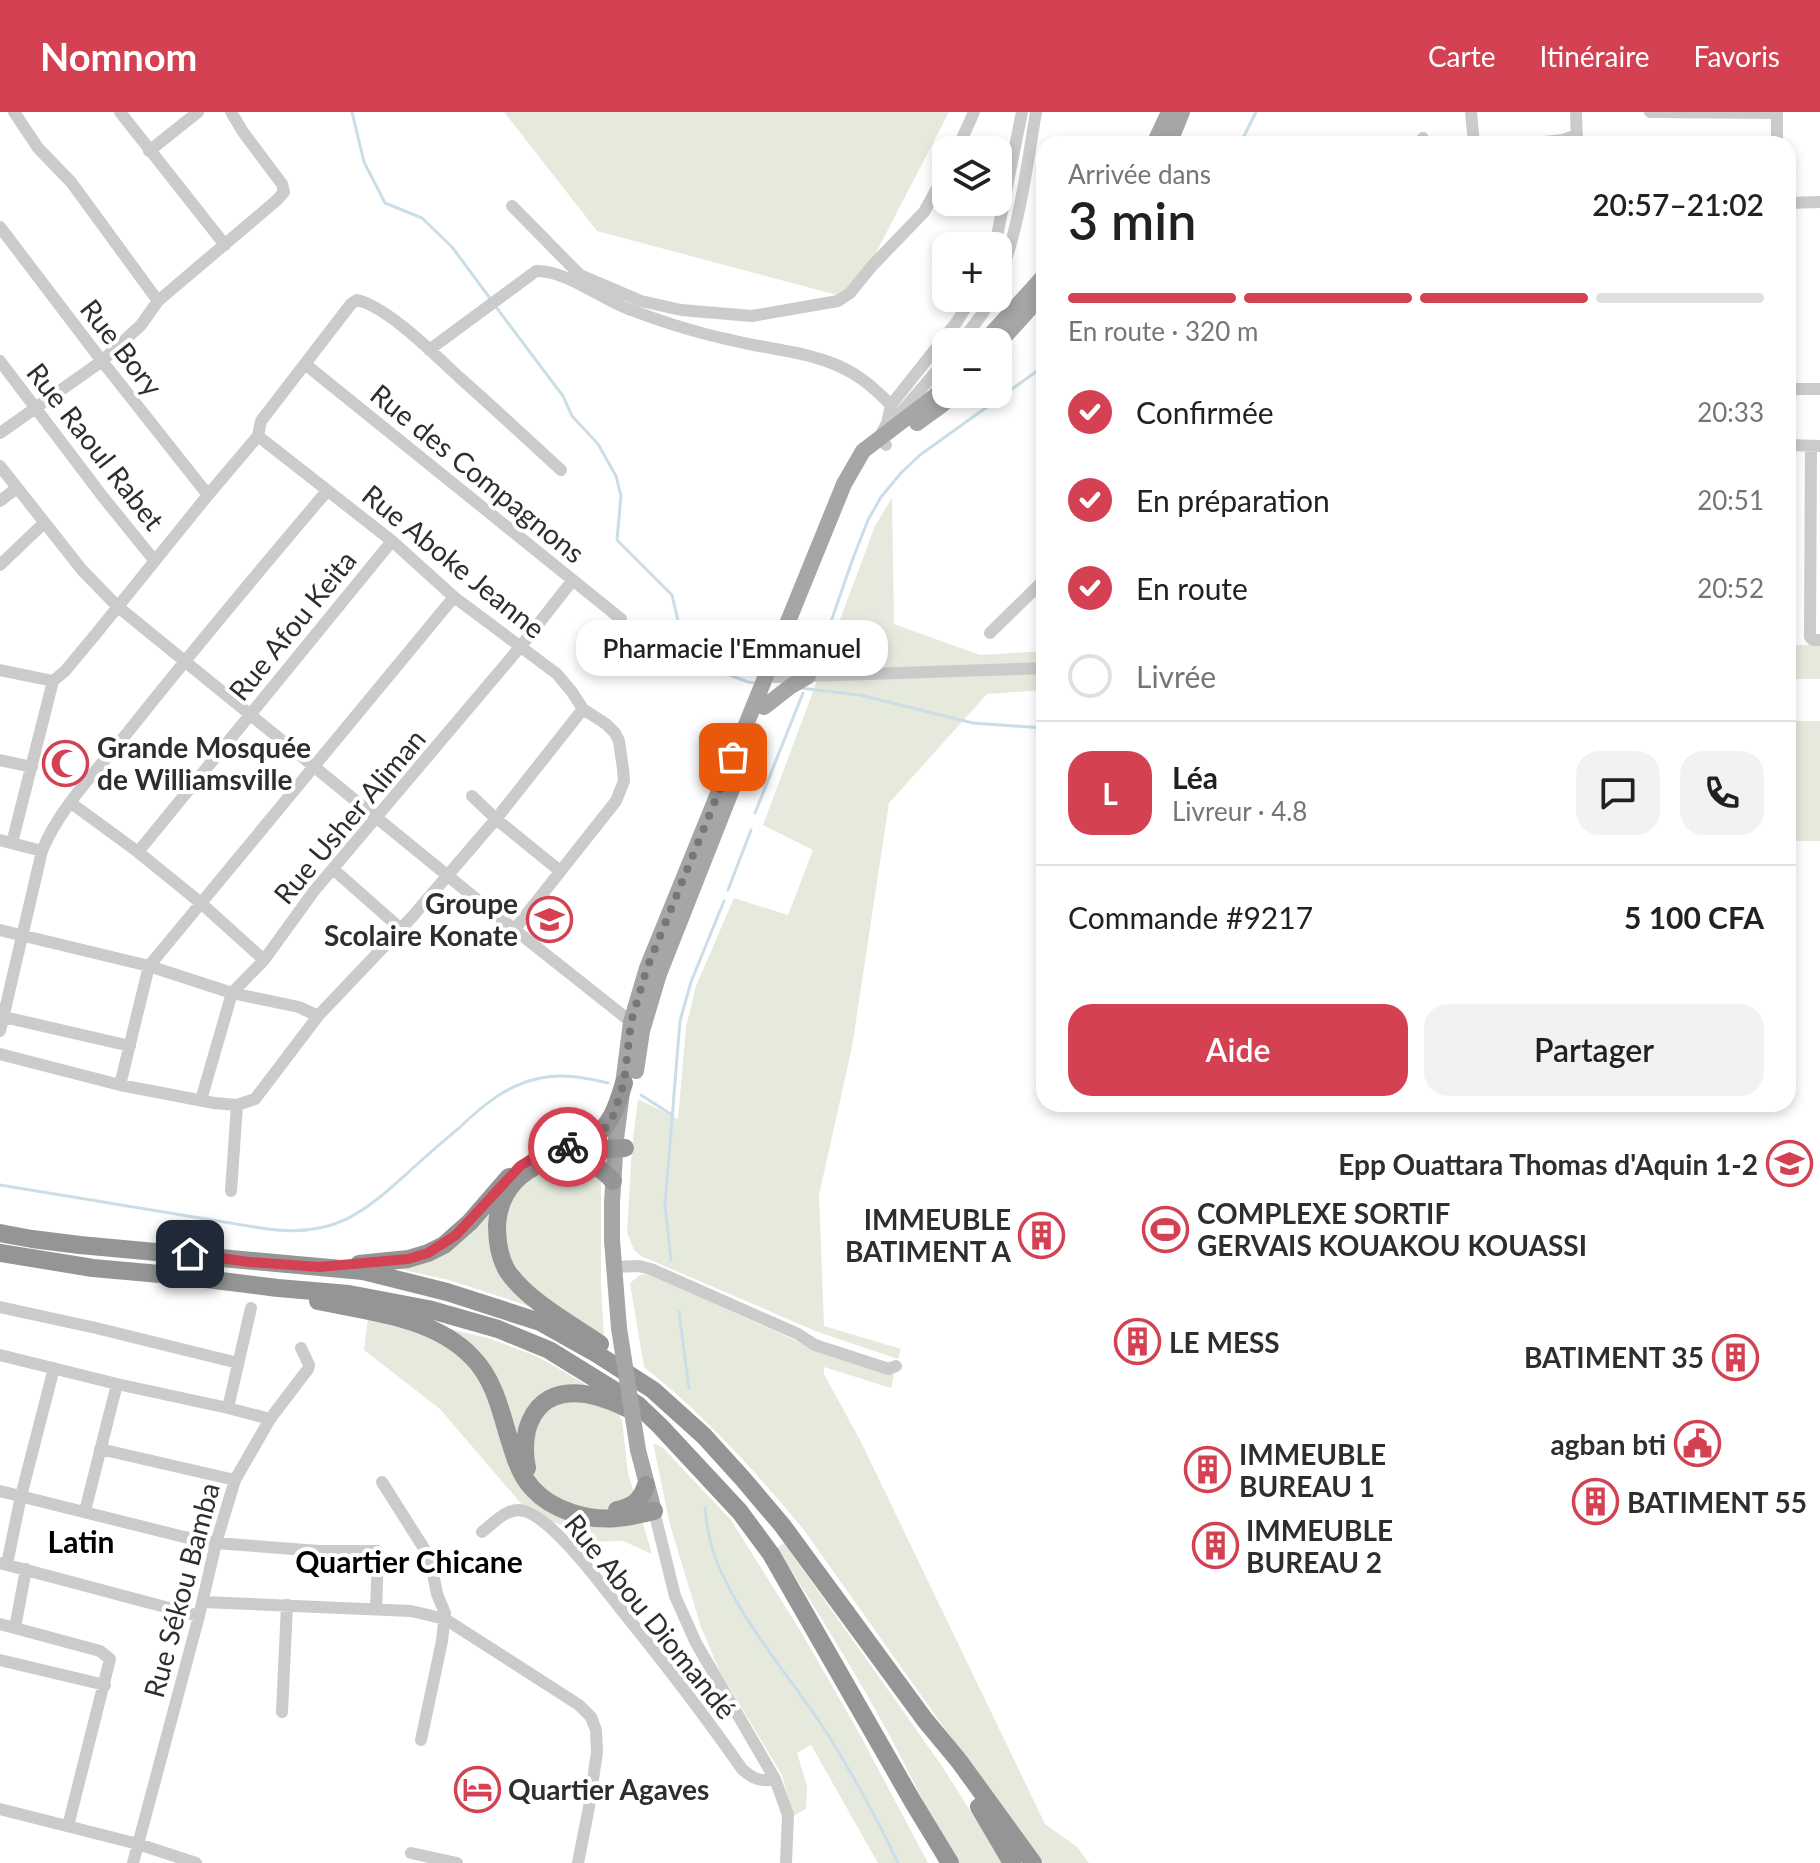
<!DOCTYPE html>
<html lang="fr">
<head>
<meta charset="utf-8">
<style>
	:root { --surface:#fff; --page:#f2f2f2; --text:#202124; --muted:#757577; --line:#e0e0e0; --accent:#d44153 }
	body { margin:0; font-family:Lato,sans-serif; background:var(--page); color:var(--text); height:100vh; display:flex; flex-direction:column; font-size:30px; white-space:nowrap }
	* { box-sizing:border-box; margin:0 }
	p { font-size:26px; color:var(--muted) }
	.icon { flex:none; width:44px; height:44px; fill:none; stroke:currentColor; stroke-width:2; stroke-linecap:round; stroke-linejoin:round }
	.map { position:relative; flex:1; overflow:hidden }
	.side { position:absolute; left:1036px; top:24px; width:760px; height:976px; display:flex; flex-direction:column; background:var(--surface); border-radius:24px; box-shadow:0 4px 12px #0003 }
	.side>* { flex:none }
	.controls { position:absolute; left:932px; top:24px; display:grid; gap:16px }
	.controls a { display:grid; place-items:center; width:80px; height:80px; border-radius:16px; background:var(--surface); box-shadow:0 4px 12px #0003; font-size:40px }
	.pin { position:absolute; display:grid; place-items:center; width:68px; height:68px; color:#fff; margin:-34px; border-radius:16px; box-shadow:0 4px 12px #0006 }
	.courier { position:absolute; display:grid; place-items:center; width:80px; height:80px; margin:-40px; border:6px solid #d44153; border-radius:50%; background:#fff; color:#222; box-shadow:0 2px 10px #0007 }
	.bubble { position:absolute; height:56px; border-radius:24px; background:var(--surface); box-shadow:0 4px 12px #0003; font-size:26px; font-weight:600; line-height:56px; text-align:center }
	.summary em { font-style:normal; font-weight:600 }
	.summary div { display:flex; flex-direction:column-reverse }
	.summary { display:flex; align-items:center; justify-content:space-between; height:136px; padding:0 32px }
	h1 { font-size:52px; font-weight:600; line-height:60px }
	.bar { display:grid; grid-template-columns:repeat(4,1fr); gap:12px 8px; align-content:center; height:96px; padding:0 32px }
	.bar i { height:10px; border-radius:6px; background:var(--line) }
	.bar .current { background:var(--accent) }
	.bar p { grid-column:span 4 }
	.line { display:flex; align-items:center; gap:20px; padding:0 32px; border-top:2px solid var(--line) }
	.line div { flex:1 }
	.round { display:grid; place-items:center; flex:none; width:84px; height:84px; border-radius:24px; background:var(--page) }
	ol { padding:0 32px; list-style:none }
	li { display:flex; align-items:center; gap:24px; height:88px }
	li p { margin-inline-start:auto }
	li .icon { padding:8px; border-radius:50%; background:var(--accent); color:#fff; stroke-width:4 }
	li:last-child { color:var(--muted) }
	li i { width:44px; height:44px; border:4px solid var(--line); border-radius:50% }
	.cta { display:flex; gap:16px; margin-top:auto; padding:16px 32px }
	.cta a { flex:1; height:92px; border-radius:24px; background:var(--accent); color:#fff; font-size:32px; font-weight:600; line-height:92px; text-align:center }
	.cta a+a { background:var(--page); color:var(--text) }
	header { display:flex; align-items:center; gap:48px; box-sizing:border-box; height:112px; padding:0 40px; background:var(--accent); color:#fff }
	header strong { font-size:38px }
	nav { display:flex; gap:44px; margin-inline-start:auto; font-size:28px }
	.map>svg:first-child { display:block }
	.green { fill:#e5eadd }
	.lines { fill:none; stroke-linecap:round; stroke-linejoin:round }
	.stream { stroke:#cbdee8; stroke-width:3 }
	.minor { stroke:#cbcbcb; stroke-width:12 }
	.major { stroke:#a6a6a6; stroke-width:16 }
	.highway { stroke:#959595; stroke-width:18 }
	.major-bridge { stroke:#a6a6a6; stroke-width:16 }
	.done { stroke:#777; stroke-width:8; stroke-dasharray:0 14.4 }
	.route { stroke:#d44153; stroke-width:10 }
	.labels { text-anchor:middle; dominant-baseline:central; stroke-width:8; stroke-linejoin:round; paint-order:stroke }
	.street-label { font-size:28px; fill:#2e2e2e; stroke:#fff }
	.poi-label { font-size:28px; font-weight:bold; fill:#2e2e2e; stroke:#fff; text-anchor:start }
	.neighbourhood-label { font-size:30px; font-weight:bold; fill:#000; stroke:#fff }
</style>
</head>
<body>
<header>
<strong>Nomnom</strong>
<nav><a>Carte</a><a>Itinéraire</a><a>Favoris</a></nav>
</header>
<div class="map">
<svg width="1820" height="1751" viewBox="0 0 1820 1751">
	<rect width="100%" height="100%" fill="#fff"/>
	<path class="green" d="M504,0H949L852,187L597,119Z
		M892,386L894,512L980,543L1044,539V578L987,582L889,691L852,935L819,1083L824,1214L901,1237L898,1247L818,1220L641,1144L634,1138L627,1120L632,1035L638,987L678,1007L686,915L696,874L734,786L788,803L813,738L763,713L875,414Z
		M1788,533H1820V567H1788Z
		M1788,609H1820V729H1788Z
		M567,1048L601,1064V1171L604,1226L551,1191L517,1160L503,1127L507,1096L524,1068Z
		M492,1093V1136L532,1195L449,1168L395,1156Z
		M650,1162L814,1237L894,1263L891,1276L824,1255V1262L861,1330L1045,1712L1077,1735L1089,1751H1043L1018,1720L804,1418C755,1359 704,1302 644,1255L630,1171L640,1163Z
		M368,1206L446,1216L488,1226L536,1244L556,1255L583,1271L617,1299L622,1309L628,1361L652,1442L623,1429L574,1430L561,1413L530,1402L440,1297L364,1238Z
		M653,1331L663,1336L731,1408L801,1520L858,1619L928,1751H878L811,1633L797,1641L807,1674L806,1697L793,1704L782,1663L720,1560L701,1515L670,1413Z
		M784,1431L942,1654L1003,1751H950C939,1725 928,1698 915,1673C875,1591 826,1513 777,1436Z"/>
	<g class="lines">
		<path class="stream" d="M352,0L364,50L385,91L422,106L452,135L492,189
			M1240,32L1256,0
			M496,195L563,284L572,304L598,332L616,364L621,384L617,428L672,483L686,543L695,550L748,570L756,571
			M816,553L852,449L868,408L881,385L901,361L920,343L1044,254
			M800,576L860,583L973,611L1044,616
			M755,701L803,581
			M728,778L751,718
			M641,983L672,1003
			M0,1073L267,1117C342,1127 370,1094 422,1048C434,1037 446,1027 459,1016C483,993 508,972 541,966C563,961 587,966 608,971
			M671,1148L665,1093L680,909L691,870L724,789
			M679,1200L689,1276
			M705,1396C707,1415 710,1433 717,1450C742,1512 791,1565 827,1621C853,1663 877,1706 898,1751"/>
		<path class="minor" d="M14,0L38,36L71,70L158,189
			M120,0L225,133
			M1471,0L1474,32
			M1576,0L1577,32
			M1650,0L1777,1
			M1777,0V32
			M1418,32L1423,26
			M1525,32L1563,28L1577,23
			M957,38L974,0
			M149,39L198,0
			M1788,91L1820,90
			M512,94L580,163L641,189L681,198L752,204L838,189L850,181L872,154L924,100L946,60
			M0,115L102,249L208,383
			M995,134L1022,0
			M998,169C1019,119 1027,53 1036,0
			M961,230L983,201L990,186
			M429,238L536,159C566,158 602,188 631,198C663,210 697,221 731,228C761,236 797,238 826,249C855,259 870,272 891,293
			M0,249L103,385L154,448
			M305,252L621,507
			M1788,277H1820
			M887,311L891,293L956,211L972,186
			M0,321L102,249L141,213L158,189L277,88L284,80L282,72L243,20L231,0
			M258,324L392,429L454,485L557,562L572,580L583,597L606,612L615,621L619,629L623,657L624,669L616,689L514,818
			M886,333L879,326L887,311L897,305L910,290L946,248
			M1788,333L1820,334
			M1811,334L1810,525L1813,528H1820
			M0,354L82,458L117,494L491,799L635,913
			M0,389L17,376
			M0,453L44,411
			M990,521L1044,468
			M0,558L53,569
			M767,562L776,565L808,564L1044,556
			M0,648L32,655
			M472,684L496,707L560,759
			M71,691L138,740L202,792L264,848
			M0,728L42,739
			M12,731L53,569L65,559L95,523L208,383L258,324L261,309L351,192L357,188C388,195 435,243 460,266C494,296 527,327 561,358
			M138,740L392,429
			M333,757L401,817
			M0,818L149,854L232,881L299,895L318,904
			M0,904L130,934
			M0,919L42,739C59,696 99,656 128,620C193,538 260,458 327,379
			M0,942L120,973L214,991L237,993L255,987L318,904L412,805L496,707L583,597
			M120,973L149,854L454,485
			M201,988L232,881L264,848L314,779L521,534L572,469
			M580,1013L590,1029L596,1030
			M231,1079L237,993
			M613,1155L639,1154L651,1157L798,1222L815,1233L889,1257L896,1254
			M0,1195L96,1216L238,1251
			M0,1243L117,1272L228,1296L270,1307
			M228,1296L251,1196
			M100,1337L235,1368
			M382,1370L425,1438L431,1451L437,1482L445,1501L442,1529L421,1628
			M0,1379L184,1425L216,1431L319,1439H377L378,1442L376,1497
			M85,1399L117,1272
			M654,1399L675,1484L696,1531L775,1667L788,1703L786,1751
			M482,1420C494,1411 508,1394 524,1399C553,1407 600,1471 619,1495C662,1548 703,1601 742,1657C753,1667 760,1670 775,1667
			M0,1451L199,1504
			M7,1452L21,1384L54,1256
			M203,1490L411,1499L445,1507L579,1593L591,1605L596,1618L597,1640L589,1695L578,1751
			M0,1512L100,1539L110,1547L68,1714
			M15,1516L26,1457
			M0,1548L105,1573
			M282,1600L287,1493
			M0,1697L138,1732L196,1751
			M411,1741L457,1751
			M133,1751L199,1504L216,1431L235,1368L270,1307L308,1257L309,1253L301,1236"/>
		<path class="major" d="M1154,32L1169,0
			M1169,32L1182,0
			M984,230L1044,164
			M998,232L1044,181
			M917,311L942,293L952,282
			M764,595L791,574L808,564L792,547L789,533
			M636,959L642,919L659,862L755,619
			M619,1216L612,1128V1090L616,1027L631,910L647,856L844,372L863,339L935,284L946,272
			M638,1338L654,1399"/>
		<path class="highway" d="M590,1029C612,1011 616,997 624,971
			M573,1044C590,1049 601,1056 613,1069
			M0,1121L32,1127L80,1133L363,1159L447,1180L540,1210L597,1242L653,1278L704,1324L743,1367L782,1413L925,1608L959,1649L1033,1751
			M0,1141L93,1156L182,1164L278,1176L349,1182L428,1197L498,1217L549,1238L638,1293L660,1314L740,1400L771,1442L913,1690L950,1751
			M359,1152L408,1147L428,1141L444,1133L470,1110L509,1065
			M318,1189C370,1200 434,1205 472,1245C497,1270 502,1307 513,1339C517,1352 523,1367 533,1377C553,1399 589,1409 617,1406C630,1405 642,1402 654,1399
			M600,1232C571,1212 528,1189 508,1160C499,1146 497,1129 497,1113C501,1047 573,1038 625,1036
			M527,1356C524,1342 524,1332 527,1318C541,1268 590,1278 626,1296
			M617,1398C632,1395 641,1389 646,1373
			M979,1695L1012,1751"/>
		<path class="major-bridge" d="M619,1216L638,1338"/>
	</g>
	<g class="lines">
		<path class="done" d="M568,1035L590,1029L603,1019L612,1007L624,971L631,910L647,856L733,645"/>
		<path class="route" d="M190,1142L249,1150L319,1155L408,1147L428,1141L456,1123L520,1054L536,1044L568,1035"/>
	</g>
	<defs>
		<symbol id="mosque-ring" viewBox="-11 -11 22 22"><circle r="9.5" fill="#fff" stroke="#d44153" stroke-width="1.5"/><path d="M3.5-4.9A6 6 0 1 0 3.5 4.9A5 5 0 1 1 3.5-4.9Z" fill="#d44153"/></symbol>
		<symbol id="school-ring" viewBox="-11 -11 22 22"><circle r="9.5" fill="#fff" stroke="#d44153" stroke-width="1.5"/><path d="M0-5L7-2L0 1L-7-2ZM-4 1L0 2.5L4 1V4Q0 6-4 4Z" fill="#d44153"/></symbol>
		<symbol id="stadium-ring" viewBox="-11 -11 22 22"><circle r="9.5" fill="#fff" stroke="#d44153" stroke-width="1.5"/><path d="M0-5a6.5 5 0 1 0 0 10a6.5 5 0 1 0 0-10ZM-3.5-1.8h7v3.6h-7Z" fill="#d44153"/></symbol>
		<symbol id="building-ring" viewBox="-11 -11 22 22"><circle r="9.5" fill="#fff" stroke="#d44153" stroke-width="1.5"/><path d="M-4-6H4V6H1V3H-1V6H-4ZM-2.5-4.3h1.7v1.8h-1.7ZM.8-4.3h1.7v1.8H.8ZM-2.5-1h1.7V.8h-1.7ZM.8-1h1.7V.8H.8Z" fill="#d44153"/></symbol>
		<symbol id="civic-ring" viewBox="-11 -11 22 22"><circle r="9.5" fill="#fff" stroke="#d44153" stroke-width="1.5"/><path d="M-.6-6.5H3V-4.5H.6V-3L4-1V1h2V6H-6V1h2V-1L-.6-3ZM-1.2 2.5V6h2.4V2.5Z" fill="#d44153"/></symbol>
		<symbol id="hotel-ring" viewBox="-11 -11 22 22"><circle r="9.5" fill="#fff" stroke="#d44153" stroke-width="1.5"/><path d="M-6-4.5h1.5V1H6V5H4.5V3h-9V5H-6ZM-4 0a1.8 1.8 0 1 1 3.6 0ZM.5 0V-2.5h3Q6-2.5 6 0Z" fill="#d44153"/></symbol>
	</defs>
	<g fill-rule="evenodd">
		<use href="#mosque-ring" x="40" y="626" width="51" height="51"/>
		<use href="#school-ring" x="524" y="782" width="51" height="51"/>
		<use href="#school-ring" x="1764" y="1026" width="51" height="51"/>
		<use href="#stadium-ring" x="1140" y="1092" width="51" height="51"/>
		<use href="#building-ring" x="1016" y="1098" width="51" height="51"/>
		<use href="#building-ring" x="1112" y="1204" width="51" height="51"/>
		<use href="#building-ring" x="1710" y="1220" width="51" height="51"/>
		<use href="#civic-ring" x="1672" y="1306" width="51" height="51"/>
		<use href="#building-ring" x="1182" y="1332" width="51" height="51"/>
		<use href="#building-ring" x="1570" y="1364" width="51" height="51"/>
		<use href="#building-ring" x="1190" y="1408" width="51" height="51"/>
		<use href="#hotel-ring" x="452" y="1652" width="51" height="51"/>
	</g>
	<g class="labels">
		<g class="street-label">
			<text transform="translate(122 235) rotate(52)">Rue Bory</text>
			<text transform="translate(96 334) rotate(52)">Rue Raoul Rabet</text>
			<text transform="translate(478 361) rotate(39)">Rue des Compagnons</text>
			<text transform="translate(454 449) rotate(39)">Rue Aboke Jeanne</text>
			<text transform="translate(292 513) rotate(-51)">Rue Afou Keita</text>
			<text transform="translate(349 704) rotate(-50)">Rue Usher Aliman</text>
			<text transform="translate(181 1478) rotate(-75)">Rue Sékou Bamba</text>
			<text transform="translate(651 1504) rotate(51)">Rue Abou Diomandé</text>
		</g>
		<g class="poi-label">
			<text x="97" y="635">Grande Mosquée<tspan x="97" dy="32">de Williamsville</tspan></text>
			<text x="518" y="791" text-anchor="end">Groupe<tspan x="518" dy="32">Scolaire Konate</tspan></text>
			<text x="1758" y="1052" text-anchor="end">Epp Ouattara Thomas d'Aquin 1-2</text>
			<text x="1197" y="1101">COMPLEXE SORTIF<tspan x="1197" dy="32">GERVAIS KOUAKOU KOUASSI</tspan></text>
			<text x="1011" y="1107" text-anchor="end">IMMEUBLE<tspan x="1011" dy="32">BATIMENT A</tspan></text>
			<text x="1169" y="1230">LE MESS</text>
			<text x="1704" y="1245" text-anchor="end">BATIMENT 35</text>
			<text x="1666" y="1332" text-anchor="end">agban bti</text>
			<text x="1239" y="1342">IMMEUBLE<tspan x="1239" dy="32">BUREAU 1</tspan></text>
			<text x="1627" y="1390">BATIMENT 55</text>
			<text x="1246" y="1418">IMMEUBLE<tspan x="1246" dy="32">BUREAU 2</tspan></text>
			<text x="508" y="1677">Quartier Agaves</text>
		</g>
		<g class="neighbourhood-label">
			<text x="81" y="1429">Latin</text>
			<text x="409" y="1449">Quartier Chicane</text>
		</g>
	</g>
</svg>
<div class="controls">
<a><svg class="icon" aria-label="layers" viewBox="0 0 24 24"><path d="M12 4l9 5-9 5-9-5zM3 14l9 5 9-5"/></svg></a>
<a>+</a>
<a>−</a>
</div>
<div class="pin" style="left:733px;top:645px;background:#ea580c"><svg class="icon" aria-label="bag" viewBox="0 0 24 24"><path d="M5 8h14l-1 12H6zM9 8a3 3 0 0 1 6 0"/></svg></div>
<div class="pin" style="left:190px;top:1142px;background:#1f2937"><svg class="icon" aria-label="home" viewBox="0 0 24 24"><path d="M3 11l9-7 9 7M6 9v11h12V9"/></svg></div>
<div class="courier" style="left:568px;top:1035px"><svg class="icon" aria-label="bike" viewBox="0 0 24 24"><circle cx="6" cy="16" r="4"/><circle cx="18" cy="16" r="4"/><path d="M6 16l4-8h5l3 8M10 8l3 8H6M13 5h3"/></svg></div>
<div class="bubble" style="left:576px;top:508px;width:312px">Pharmacie l'Emmanuel</div>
<section class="side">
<div class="summary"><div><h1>3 min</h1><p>Arrivée dans</p></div><em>20:57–21:02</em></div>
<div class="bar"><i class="current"></i><i class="current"></i><i class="current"></i><i></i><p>En route · 320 m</p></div>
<ol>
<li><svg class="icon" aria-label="check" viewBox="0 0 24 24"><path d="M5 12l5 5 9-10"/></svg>Confirmée<p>20:33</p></li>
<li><svg class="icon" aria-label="check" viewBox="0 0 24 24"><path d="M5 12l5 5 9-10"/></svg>En préparation<p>20:51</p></li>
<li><svg class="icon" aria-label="check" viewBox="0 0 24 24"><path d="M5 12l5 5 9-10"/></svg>En route<p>20:52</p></li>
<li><i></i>Livrée</li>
</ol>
<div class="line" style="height:144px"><b class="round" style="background:var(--accent);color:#fff">L</b><div><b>Léa</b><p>Livreur · 4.8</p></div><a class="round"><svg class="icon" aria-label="chat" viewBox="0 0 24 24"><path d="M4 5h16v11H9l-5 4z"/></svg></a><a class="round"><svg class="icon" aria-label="phone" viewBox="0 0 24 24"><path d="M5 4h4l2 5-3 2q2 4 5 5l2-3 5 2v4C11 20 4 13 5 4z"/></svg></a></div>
<div class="line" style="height:104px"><div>Commande #9217</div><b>5 100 CFA</b></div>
<div class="cta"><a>Aide</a><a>Partager</a></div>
</section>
</div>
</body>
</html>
